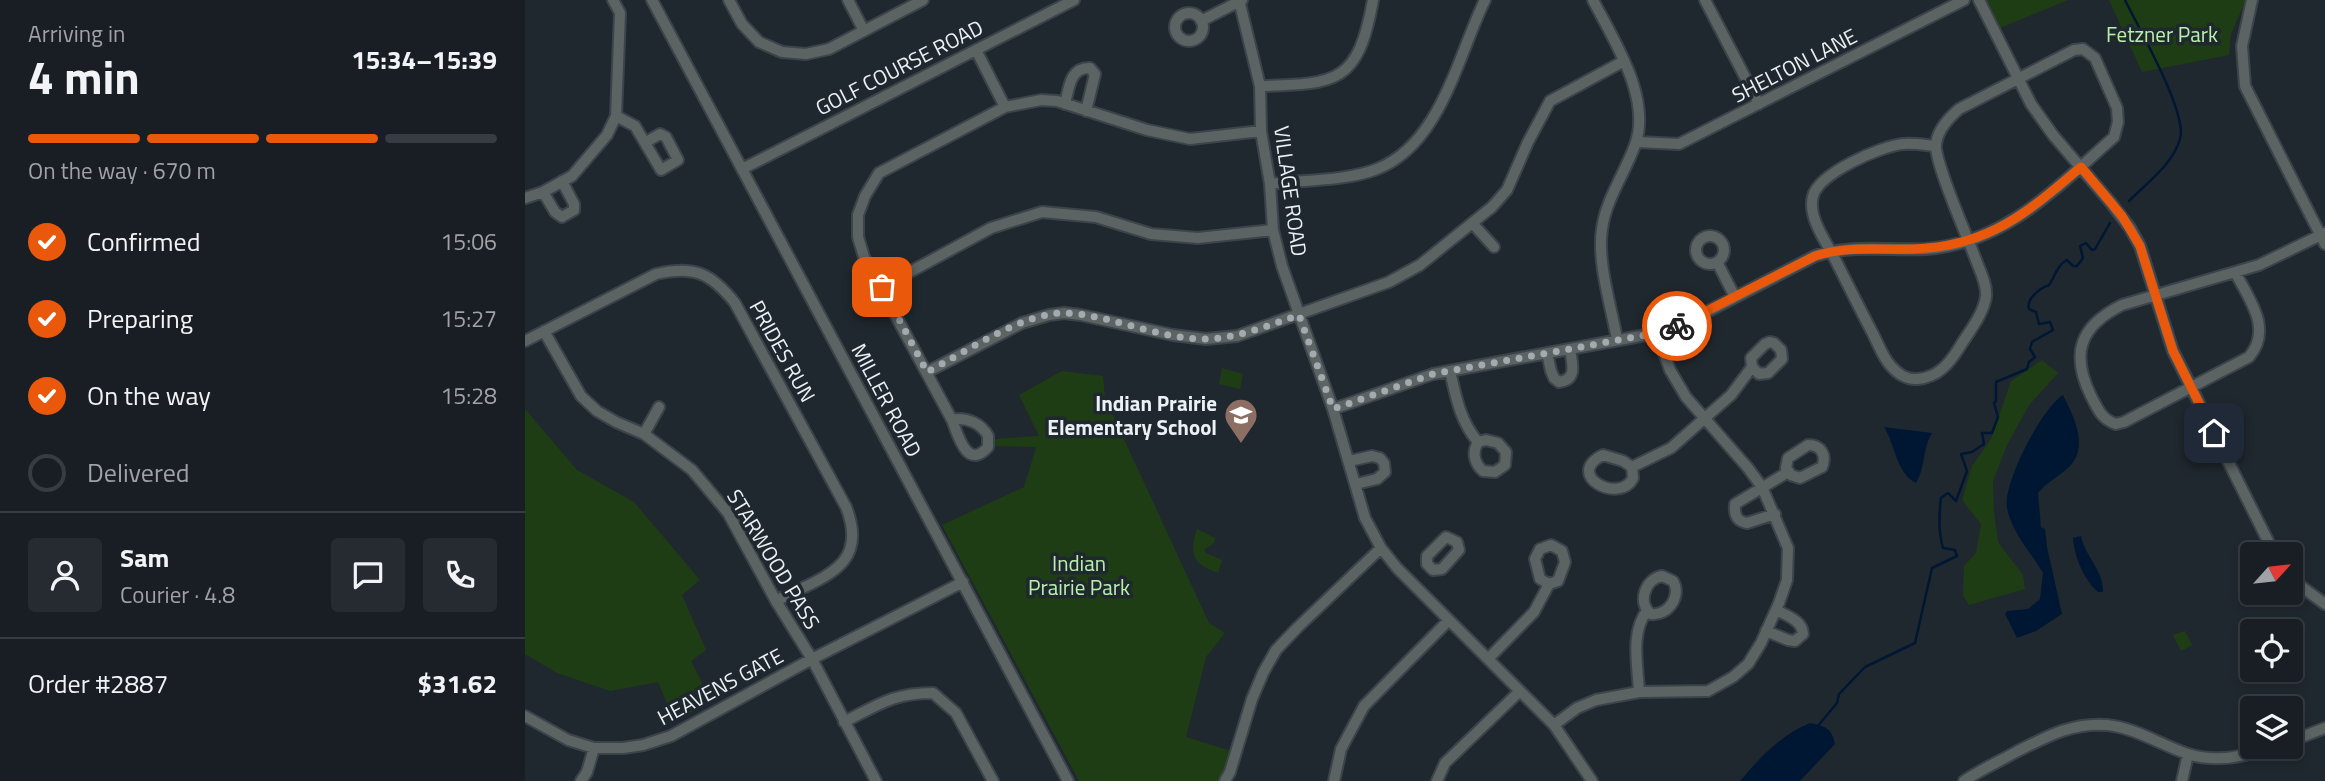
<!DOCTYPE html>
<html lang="en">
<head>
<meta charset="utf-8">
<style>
	:root { --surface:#181e23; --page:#252b30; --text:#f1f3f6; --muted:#9fa2a6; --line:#363c41; --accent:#ea580c }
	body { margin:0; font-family:"Titillium Web",sans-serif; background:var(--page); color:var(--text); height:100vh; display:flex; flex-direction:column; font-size:26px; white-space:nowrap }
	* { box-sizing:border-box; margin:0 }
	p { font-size:23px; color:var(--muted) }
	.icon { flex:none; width:38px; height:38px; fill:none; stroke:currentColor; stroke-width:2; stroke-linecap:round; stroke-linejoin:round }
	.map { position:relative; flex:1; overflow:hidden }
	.drawer { display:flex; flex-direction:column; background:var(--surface); width:525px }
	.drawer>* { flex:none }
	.needle { width:46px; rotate:63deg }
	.buttons { position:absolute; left:1715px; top:542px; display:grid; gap:14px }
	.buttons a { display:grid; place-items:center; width:63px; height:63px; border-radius:7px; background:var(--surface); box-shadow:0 4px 10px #0003,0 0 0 2px var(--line); font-size:35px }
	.pin { position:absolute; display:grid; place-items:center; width:60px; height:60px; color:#fff; margin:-30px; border-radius:14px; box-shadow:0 4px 10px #0006 }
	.courier { position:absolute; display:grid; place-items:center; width:70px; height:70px; margin:-35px; border:5px solid #ea580c; border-radius:50%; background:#fff; color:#222; box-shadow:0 2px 9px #0007 }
	.overview em { font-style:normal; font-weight:700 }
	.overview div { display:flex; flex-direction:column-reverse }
	.overview { display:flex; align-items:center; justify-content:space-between; height:119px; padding:0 28px }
	h1 { font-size:46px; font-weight:700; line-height:52px }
	.bar { display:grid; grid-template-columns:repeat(4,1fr); gap:10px 7px; align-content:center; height:84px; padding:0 28px }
	.bar i { height:9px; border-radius:5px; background:var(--line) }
	.bar .selected { background:var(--accent) }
	.bar p { grid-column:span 4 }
	.line { display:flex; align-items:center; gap:18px; padding:0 28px; border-top:2px solid var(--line) }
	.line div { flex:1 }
	.round { display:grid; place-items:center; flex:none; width:74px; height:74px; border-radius:7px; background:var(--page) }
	ol { padding:0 28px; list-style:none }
	li { display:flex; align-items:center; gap:21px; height:77px }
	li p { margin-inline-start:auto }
	li .icon { padding:7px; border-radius:50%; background:var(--accent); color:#fff; stroke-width:4 }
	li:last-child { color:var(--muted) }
	li i { width:38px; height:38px; border:4px solid var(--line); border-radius:50% }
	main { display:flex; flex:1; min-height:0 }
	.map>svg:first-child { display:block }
	.green { fill:#1e3d15 }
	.water { fill:#001733 }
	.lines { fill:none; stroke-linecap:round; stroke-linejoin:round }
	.stream { stroke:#001733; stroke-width:2.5 }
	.minor-casing { stroke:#3c444b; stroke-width:14 }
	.minor { stroke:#5c6363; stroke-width:10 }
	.done { stroke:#a4abb0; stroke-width:7; stroke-dasharray:0 12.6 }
	.route { stroke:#ea580c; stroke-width:9 }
	.labels { text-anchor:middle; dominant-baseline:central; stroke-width:7; stroke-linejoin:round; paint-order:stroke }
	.park-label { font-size:21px; fill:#b9f1aa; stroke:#20282f }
	.street-label { font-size:21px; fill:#ebf1f6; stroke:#20282f }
	.poi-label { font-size:21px; font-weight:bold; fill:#ebf1f6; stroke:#20282f; text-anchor:end }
</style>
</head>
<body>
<main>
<section class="drawer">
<div class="overview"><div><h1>4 min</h1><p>Arriving in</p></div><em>15:34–15:39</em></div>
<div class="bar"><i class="selected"></i><i class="selected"></i><i class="selected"></i><i></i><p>On the way · 670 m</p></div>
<ol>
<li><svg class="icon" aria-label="check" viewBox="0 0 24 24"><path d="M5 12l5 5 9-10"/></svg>Confirmed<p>15:06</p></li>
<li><svg class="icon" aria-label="check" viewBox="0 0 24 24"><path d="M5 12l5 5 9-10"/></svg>Preparing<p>15:27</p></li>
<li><svg class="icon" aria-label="check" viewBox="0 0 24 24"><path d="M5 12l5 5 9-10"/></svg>On the way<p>15:28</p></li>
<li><i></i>Delivered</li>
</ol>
<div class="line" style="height:126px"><a class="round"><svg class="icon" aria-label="person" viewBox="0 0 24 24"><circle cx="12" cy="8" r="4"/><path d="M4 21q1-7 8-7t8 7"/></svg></a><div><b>Sam</b><p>Courier · 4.8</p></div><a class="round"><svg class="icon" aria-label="chat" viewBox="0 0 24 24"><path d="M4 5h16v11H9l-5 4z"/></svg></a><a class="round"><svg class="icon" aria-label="phone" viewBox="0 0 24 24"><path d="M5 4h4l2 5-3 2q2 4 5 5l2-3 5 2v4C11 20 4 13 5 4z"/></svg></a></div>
<div class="line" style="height:91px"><div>Order #2887</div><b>$31.62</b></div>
</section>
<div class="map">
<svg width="1800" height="781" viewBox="0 0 1800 781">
	<rect width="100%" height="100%" fill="#20282f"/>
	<path class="green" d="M1462,0H1543L1475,28Z
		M1584,0H1721L1706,34L1704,55L1617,72Z
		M1517,360L1533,373L1504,405L1482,445L1468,481L1469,512L1473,542L1498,575L1500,589L1444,605L1438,595L1439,566L1451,553L1456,524L1437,500L1447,466L1466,439L1486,381Z
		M697,368L718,374L715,389L694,384Z
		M537,371L578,376L580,398L684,623L700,633L681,657L661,737L706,751L694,781H554L417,525L499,487L511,447L469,446V439L514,436L494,395Z
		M0,409L52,470L109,502L175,580L157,595L181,650L166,661L186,701L150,722L133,682L85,691L32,673L0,654Z
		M672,529L690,538L689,543L679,550L681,553L697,560L693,573C669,564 663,556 672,529Z
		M1660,631L1667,645L1656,651L1648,635Z"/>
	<path class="water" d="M1538,395C1549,417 1565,448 1543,468C1533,477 1521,483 1513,493L1516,527L1520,529L1522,547L1537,614L1511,631L1492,638L1480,614L1482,611L1503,609L1515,599L1518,573C1505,551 1487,533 1482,508C1477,485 1517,407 1538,395Z
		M1359,427L1407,433C1397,449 1401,467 1391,483C1371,473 1370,444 1359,427Z
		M1556,536C1560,556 1579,571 1578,592H1573C1559,580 1549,556 1548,538Z
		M1285,723C1300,726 1307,728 1310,744L1275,781H1215C1234,758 1257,734 1285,723Z"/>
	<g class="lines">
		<path class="stream" d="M1600,0C1613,27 1663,113 1655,139C1648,164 1622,183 1604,201
			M1292,727L1312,703L1314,694L1340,667L1390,643L1407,568L1432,556L1430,550L1418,548C1413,532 1414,514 1416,498L1423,493L1431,501L1442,471L1436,454L1447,452L1459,444L1457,433H1467L1473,417L1469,403L1471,401V382L1502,369L1504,362L1510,357L1505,349L1507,342L1528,330L1525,322L1514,324L1511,312L1504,309C1501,299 1515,288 1524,285C1530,277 1532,265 1542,260L1548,266H1552L1558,258L1555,246L1561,243L1567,250L1570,249L1585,223"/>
		<defs>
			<path id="minor" d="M127,0L543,781
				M204,0L217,24L234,42L257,52L281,54L304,49L398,0
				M323,0L339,31
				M714,0L735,86L736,131L745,184L748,230L757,266L808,409L840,518L856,548L872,568L1029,725L1067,781
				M1068,0C1089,41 1127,98 1110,145C1100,173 1081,199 1077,229C1072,262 1086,306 1092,339
				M1180,0L1234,104
				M1454,0L1506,104L1528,135L1586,203L1605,228L1615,246L1648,351L1750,555
				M1727,0L1717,46L1720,86L1800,244
				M650 27a14 14 0 1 1 28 0a14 14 0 1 1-28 0Z
				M676,21L717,0
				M451,50L480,107
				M735,86C813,84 833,83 848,0
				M540,104C544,88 545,67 565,68L570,74L561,111
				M91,116L110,126L136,170L153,160L141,137L135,134L121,142
				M1112,142L1154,144L1439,0
				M217,169L549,0
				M745,184C778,180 822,181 852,169C916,144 933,55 960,0
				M18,192L30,212L37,217L49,210V204L37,181
				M0,198L18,192L47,176L82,135L91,116L95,13L88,0
				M948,224L969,247
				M1171 250a14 14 0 1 1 28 0a14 14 0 1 1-28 0Z
				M1192,262L1210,297
				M1710,272C1724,299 1748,329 1724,357L1599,422L1591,424C1576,419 1573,409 1566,396C1545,353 1555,326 1597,305L1734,265L1800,233
				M357,287L466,228L517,212L571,217L626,234L673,238L748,230
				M19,331L56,396L72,411L91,422L119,434L167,470L203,513L251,601L287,659L351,781
				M0,341L131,274C169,265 186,273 210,303L321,507C345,568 296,577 251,601
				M1245,342L1249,343L1256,350L1257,359L1243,373L1234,374L1227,367L1226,358L1240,344Z
				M1022,353L1026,371L1029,378L1034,382C1053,380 1047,363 1045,349
				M925,371C931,397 935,421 953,442
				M402,372L497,323L524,315L539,313L556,315L648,335L681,339L712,336L864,282L895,265L967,207L982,190L1003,142L1025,101L1099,61
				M808,409L908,374L1132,333L1164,321L1290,256C1327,244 1363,251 1401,249C1481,243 1532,187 1589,137L1593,122L1592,108L1570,58L1558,49L1549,50L1434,109C1424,118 1413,129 1411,144C1409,162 1443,238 1451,260C1455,271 1462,284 1461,296C1459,314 1443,333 1434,348C1424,364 1413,377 1393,379C1381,380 1373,374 1365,365C1357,356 1353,343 1347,332C1335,309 1323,285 1311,261C1302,243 1282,217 1288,196C1294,173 1356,146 1378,144C1389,143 1400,145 1410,146
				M427,420C441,416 457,424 463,436V447C442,471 433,435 427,420L339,257L333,237V215L340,196L354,173L480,107L516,100L532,101L622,130L665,139L736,131
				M119,434L134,407
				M961,440L973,443L981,452L980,465L970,472L958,471C949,463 947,452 953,442Z
				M1283,445C1296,445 1302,455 1297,467L1275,478L1266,475L1261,468L1263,458Z
				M1078,455L1098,461L1107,467L1108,478C1095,505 1038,475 1078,455Z
				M824,461L847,456L855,458L859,463L860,472L852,479L831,484
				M1107,467L1146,448L1206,395L1227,367
				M1250,514L1222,523C1211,521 1209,514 1210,504L1263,472
				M921,537L932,542L934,550L917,569L908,570L902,564V556Z
				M1026,545L1037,551L1040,562L1033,581L1024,584L1015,579L1010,559L1015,549Z
				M1137,576L1148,581C1157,596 1143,616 1126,614C1112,603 1120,579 1137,576Z
				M1766,579L1800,604
				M1241,631L1263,640L1270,641L1278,634C1277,620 1262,616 1251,610
				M963,659L1009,612L1024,584
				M1114,692C1113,667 1105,632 1122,611
				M0,716L43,740L69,748H98L118,745L146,736L287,659L438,582
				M319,722C353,705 368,693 408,693L431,713L468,781
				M1029,725L1052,708L1071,700L1114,692L1183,691L1208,677L1223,664L1236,643L1254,603L1262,580L1263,548L1237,487L1223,468L1161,397L1145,370L1132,333
				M1766,741L1800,728
				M56,781L62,772L69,748
				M700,781L705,772L727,699L738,673L751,650L772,628L856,548
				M809,781L816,749L839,706L924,620
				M912,781L920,763L995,691
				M1439,781C1455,770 1473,762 1491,752C1521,737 1547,722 1582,725C1611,728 1636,745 1663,754C1691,763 1720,757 1747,747
				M1657,781L1663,754"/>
		</defs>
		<use href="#minor" class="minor-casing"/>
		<use href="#minor" class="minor"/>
	</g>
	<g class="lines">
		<path class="done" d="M357,287L402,372C439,353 497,313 539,313C584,314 636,340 681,339C714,338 744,325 774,315L808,409L908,374L1132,333L1152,326"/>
		<path class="route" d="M1152,326L1290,256C1327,244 1364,252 1402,248C1470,242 1506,209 1556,167L1597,216L1615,246L1648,351L1689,433"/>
	</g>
	<defs>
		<symbol id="school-pin" viewBox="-11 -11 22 30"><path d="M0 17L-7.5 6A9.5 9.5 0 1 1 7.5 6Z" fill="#8d6e63" stroke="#20282f"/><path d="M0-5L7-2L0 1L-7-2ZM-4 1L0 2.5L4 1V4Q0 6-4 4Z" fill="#fff"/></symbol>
	</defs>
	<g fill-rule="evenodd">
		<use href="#school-pin" x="697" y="396" width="38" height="52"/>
	</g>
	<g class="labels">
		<g class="park-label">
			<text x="1637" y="34">Fetzner Park</text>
			<text x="554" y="563">Indian<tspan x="554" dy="24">Prairie Park</tspan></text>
		</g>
		<g class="street-label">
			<text transform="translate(1269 65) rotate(-27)">SHELTON LANE</text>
			<text transform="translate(374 67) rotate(-27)">GOLF COURSE ROAD</text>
			<text transform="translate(766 191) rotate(82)">VILLAGE ROAD</text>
			<text transform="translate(258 351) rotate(61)">PRIDES RUN</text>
			<text transform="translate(362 400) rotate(62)">MILLER ROAD</text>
			<text transform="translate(249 559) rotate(59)">STARWOOD PASS</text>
			<text transform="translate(195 686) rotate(-28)">HEAVENS GATE</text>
		</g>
		<g class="poi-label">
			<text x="692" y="403">Indian Prairie<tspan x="692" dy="24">Elementary School</tspan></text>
		</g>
	</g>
</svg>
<div class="buttons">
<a><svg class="needle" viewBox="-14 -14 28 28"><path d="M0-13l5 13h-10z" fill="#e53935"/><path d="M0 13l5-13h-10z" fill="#9fa2a6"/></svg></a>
<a><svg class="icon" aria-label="locate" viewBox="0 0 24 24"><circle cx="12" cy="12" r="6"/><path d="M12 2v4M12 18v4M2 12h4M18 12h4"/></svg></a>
<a><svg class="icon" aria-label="layers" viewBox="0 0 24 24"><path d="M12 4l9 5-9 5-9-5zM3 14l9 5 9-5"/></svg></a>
</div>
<div class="pin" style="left:357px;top:287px;background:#ea580c"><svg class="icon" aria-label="bag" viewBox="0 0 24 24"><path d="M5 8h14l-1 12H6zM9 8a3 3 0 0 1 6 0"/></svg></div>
<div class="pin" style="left:1689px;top:433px;background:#1f2937"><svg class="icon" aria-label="home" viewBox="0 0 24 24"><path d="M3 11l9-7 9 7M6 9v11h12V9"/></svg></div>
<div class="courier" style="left:1152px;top:326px"><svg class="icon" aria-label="bike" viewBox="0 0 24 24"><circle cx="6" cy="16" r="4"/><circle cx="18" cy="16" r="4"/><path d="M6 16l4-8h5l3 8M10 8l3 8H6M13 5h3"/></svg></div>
</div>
</main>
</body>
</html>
